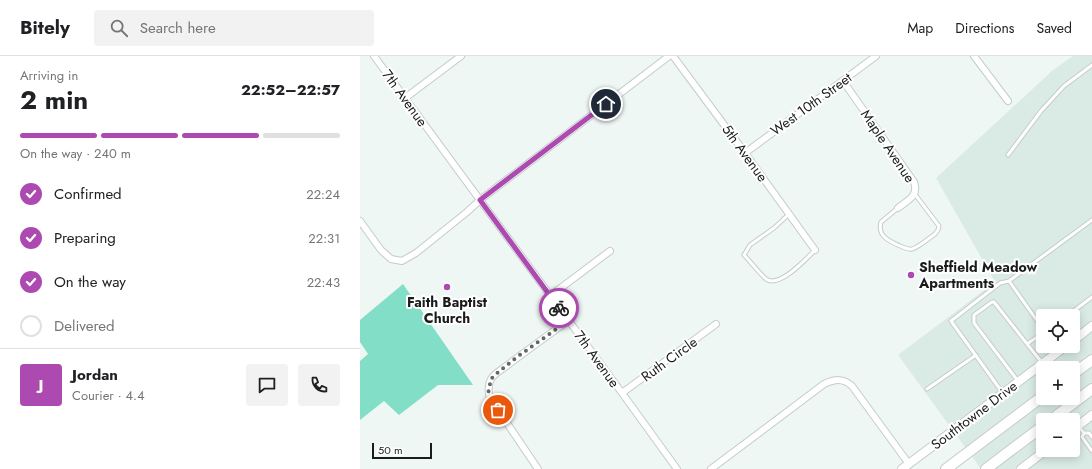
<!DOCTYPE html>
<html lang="en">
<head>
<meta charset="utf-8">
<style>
	:root { --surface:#fff; --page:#f2f2f2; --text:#202124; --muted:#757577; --line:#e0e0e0; --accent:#ad4ab1 }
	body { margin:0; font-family:Jost,sans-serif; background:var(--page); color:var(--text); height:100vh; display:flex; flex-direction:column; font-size:15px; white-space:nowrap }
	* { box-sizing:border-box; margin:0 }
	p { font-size:13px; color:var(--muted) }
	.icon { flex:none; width:22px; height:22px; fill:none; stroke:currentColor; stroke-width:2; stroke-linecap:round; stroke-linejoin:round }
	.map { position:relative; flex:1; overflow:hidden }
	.details { display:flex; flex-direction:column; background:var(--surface); width:360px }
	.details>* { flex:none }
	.tools { position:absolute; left:676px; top:253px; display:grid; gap:8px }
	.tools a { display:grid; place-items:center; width:44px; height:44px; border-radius:4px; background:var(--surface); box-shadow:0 2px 10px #0003; font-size:20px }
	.scale { position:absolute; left:12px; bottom:10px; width:60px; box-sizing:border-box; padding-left:4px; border:2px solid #191c1b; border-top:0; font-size:11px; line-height:14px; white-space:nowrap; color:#191c1b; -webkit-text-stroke:3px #fff; paint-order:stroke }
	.pin { position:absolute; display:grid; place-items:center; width:34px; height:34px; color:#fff; margin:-17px; border:2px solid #fff; border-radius:50%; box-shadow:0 1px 4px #0007 }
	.courier { position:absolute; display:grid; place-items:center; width:40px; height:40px; margin:-20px; border:3px solid #ad4ab1; border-radius:50%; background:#fff; color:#222; box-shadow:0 1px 5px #0007 }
	.headline em { font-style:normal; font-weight:700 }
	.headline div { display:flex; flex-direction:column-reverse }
	.headline { display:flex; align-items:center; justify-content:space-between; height:68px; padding:0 20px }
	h1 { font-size:26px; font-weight:700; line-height:30px }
	.bar { display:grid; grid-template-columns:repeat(4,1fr); gap:6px 4px; align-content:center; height:48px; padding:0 20px }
	.bar i { height:5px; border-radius:3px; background:var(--line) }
	.bar .on { background:var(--accent) }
	.bar p { grid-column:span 4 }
	.line { display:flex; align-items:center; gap:10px; padding:0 20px; border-top:1px solid var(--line) }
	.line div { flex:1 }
	.round { display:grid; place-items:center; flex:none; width:42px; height:42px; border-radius:4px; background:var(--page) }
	ol { padding:0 20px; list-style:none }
	li { display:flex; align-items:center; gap:12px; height:44px }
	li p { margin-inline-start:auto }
	li .icon { padding:4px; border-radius:50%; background:var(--accent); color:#fff; stroke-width:4 }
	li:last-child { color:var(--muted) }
	li i { width:22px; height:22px; border:2px solid var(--line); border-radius:50% }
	header { display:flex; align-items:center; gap:24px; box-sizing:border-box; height:56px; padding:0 20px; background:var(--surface); border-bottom:1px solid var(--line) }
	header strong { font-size:19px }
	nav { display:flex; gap:22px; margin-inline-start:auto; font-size:14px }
	.search { width:280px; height:36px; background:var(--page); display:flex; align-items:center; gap:10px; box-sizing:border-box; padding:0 14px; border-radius:4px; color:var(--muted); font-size:15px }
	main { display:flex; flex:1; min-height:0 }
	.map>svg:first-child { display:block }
	.built { fill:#daebe6; fill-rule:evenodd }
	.green { fill:#83dec7 }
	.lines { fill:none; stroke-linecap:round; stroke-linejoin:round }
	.service-casing { stroke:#c4ccca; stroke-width:5 }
	.minor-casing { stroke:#c4ccca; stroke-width:8 }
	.tertiary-casing { stroke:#c4ccca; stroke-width:10 }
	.primary-casing { stroke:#c4ccca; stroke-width:12 }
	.service { stroke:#fff; stroke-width:3 }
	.minor { stroke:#fff; stroke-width:6 }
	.tertiary { stroke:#fff; stroke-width:8 }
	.primary { stroke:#fff; stroke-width:10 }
	.done { stroke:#646967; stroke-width:4; stroke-dasharray:0 7.2 }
	.route { stroke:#ad4ab1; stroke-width:5 }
	.poi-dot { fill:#ad4ab1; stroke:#fff; stroke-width:1.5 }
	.labels { text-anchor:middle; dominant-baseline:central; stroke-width:4; stroke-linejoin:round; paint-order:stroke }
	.street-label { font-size:14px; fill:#191c1b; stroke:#fff }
	.poi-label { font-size:14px; font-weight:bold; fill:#191c1b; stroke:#fff; text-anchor:start }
</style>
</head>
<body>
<header>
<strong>Bitely</strong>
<div class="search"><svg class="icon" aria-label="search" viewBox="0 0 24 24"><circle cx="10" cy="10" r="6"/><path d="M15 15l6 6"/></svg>Search here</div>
<nav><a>Map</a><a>Directions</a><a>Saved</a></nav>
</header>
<main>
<section class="details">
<div class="headline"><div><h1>2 min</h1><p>Arriving in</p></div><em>22:52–22:57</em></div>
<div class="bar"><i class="on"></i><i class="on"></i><i class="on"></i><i></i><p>On the way · 240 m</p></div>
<ol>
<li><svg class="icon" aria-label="check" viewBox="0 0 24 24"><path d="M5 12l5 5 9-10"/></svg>Confirmed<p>22:24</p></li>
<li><svg class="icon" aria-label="check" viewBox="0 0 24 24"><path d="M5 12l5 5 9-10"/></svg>Preparing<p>22:31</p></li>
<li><svg class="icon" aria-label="check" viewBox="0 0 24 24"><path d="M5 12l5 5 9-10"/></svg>On the way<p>22:43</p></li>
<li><i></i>Delivered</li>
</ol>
<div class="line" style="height:72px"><b class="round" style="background:var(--accent);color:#fff">J</b><div><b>Jordan</b><p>Courier · 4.4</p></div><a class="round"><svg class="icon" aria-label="chat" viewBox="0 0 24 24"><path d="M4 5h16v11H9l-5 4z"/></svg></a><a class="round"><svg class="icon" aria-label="phone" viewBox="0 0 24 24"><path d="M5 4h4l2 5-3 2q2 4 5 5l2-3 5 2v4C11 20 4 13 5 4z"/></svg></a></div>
</section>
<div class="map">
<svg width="732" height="413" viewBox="0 0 732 413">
	<rect width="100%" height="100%" fill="#eff7f4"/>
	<path class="built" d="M713,0H732V413H621L538,299L635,226L576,122L693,14ZM683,260H713V290H683ZM683,312H713V342H683ZM683,364H713V394H683Z"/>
	<path class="green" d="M43,228L113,329H78L39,359L24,345L0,364V305L8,298L0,286V264Z"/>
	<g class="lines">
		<defs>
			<path id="service" d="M648,99L681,55L704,30L732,9
				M538,152L521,166C517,180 529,185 540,190C543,191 548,194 552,193C557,192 571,181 575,178L578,174L579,170L554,137
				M429,158L414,172L390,189L384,199C390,205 399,217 406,223C419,233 446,203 455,194
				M707,260L732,241
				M683,273L649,225L732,164
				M667,288L683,277
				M658,325L614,267V259L632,246H634L683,308
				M567,333L616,299
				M642,336L591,265L640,227L649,225
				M719,371L724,377L722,381L732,395
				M724,377H729L732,381"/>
			<path id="minor" d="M14,0L262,337L317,413
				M313,0L385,97L455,194
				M614,0L648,45
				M483,25L554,126C559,140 548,144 538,152
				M45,42L101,0
				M385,97L516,0
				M0,165L21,194L31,203L42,205L56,197L107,156L120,144L309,0
				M190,240L250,195
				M262,337L356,268
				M178,413L130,342C128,337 128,328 131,323C134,318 141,314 145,311C166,295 187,280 209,264
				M351,413L464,328C475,323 483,322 492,330L549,408"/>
			<path id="tertiary" d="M713,285L732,270
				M713,374L732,359
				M542,413L706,290
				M661,413L686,394"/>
			<path id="primary" d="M713,318L732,304
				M691,364L732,333
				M586,413L683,340
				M626,413L683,370"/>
		</defs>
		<use href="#service" class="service-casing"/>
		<use href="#minor" class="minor-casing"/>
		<use href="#tertiary" class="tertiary-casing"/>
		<use href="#primary" class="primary-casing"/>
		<use href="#service" class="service"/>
		<use href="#minor" class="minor"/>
		<use href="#tertiary" class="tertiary"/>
		<use href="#primary" class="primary"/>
	</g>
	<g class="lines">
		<path class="done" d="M138,354L128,338L131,323L136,318L157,301L209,264L199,252"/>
		<path class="route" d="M199,252L120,144L246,48"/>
	</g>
	<g class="poi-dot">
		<circle cx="551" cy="219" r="4"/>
		<circle cx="87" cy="231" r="4"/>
	</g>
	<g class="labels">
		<g class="street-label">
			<text transform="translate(45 42) rotate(54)">7th Avenue</text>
			<text transform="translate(451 48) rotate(-36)">West 10th Street</text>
			<text transform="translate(528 90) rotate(56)">Maple Avenue</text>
			<text transform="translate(385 97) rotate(54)">5th Avenue</text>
			<text transform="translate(237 303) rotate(54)">7th Avenue</text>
			<text transform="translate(309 303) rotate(-36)">Ruth Circle</text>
			<text transform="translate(614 359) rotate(-37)">Southtowne Drive</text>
		</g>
		<g class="poi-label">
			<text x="559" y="211">Sheffield Meadow<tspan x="559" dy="16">Apartments</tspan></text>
			<text x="87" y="246" text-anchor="middle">Faith Baptist<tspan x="87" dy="16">Church</tspan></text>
		</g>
	</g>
</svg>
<div class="tools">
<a><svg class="icon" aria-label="locate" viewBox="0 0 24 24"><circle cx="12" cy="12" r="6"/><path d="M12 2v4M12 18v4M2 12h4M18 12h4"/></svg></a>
<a>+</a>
<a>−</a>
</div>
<div class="scale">50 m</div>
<div class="pin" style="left:138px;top:354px;background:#ea580c"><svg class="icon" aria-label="bag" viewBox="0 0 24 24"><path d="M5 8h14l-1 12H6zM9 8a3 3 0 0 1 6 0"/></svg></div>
<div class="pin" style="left:246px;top:48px;background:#1f2937"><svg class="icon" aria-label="home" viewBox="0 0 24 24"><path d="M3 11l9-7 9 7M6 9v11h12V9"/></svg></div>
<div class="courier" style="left:199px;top:252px"><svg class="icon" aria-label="bike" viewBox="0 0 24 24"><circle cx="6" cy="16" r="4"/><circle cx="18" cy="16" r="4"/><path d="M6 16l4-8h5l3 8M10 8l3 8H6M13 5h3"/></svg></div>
</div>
</main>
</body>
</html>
